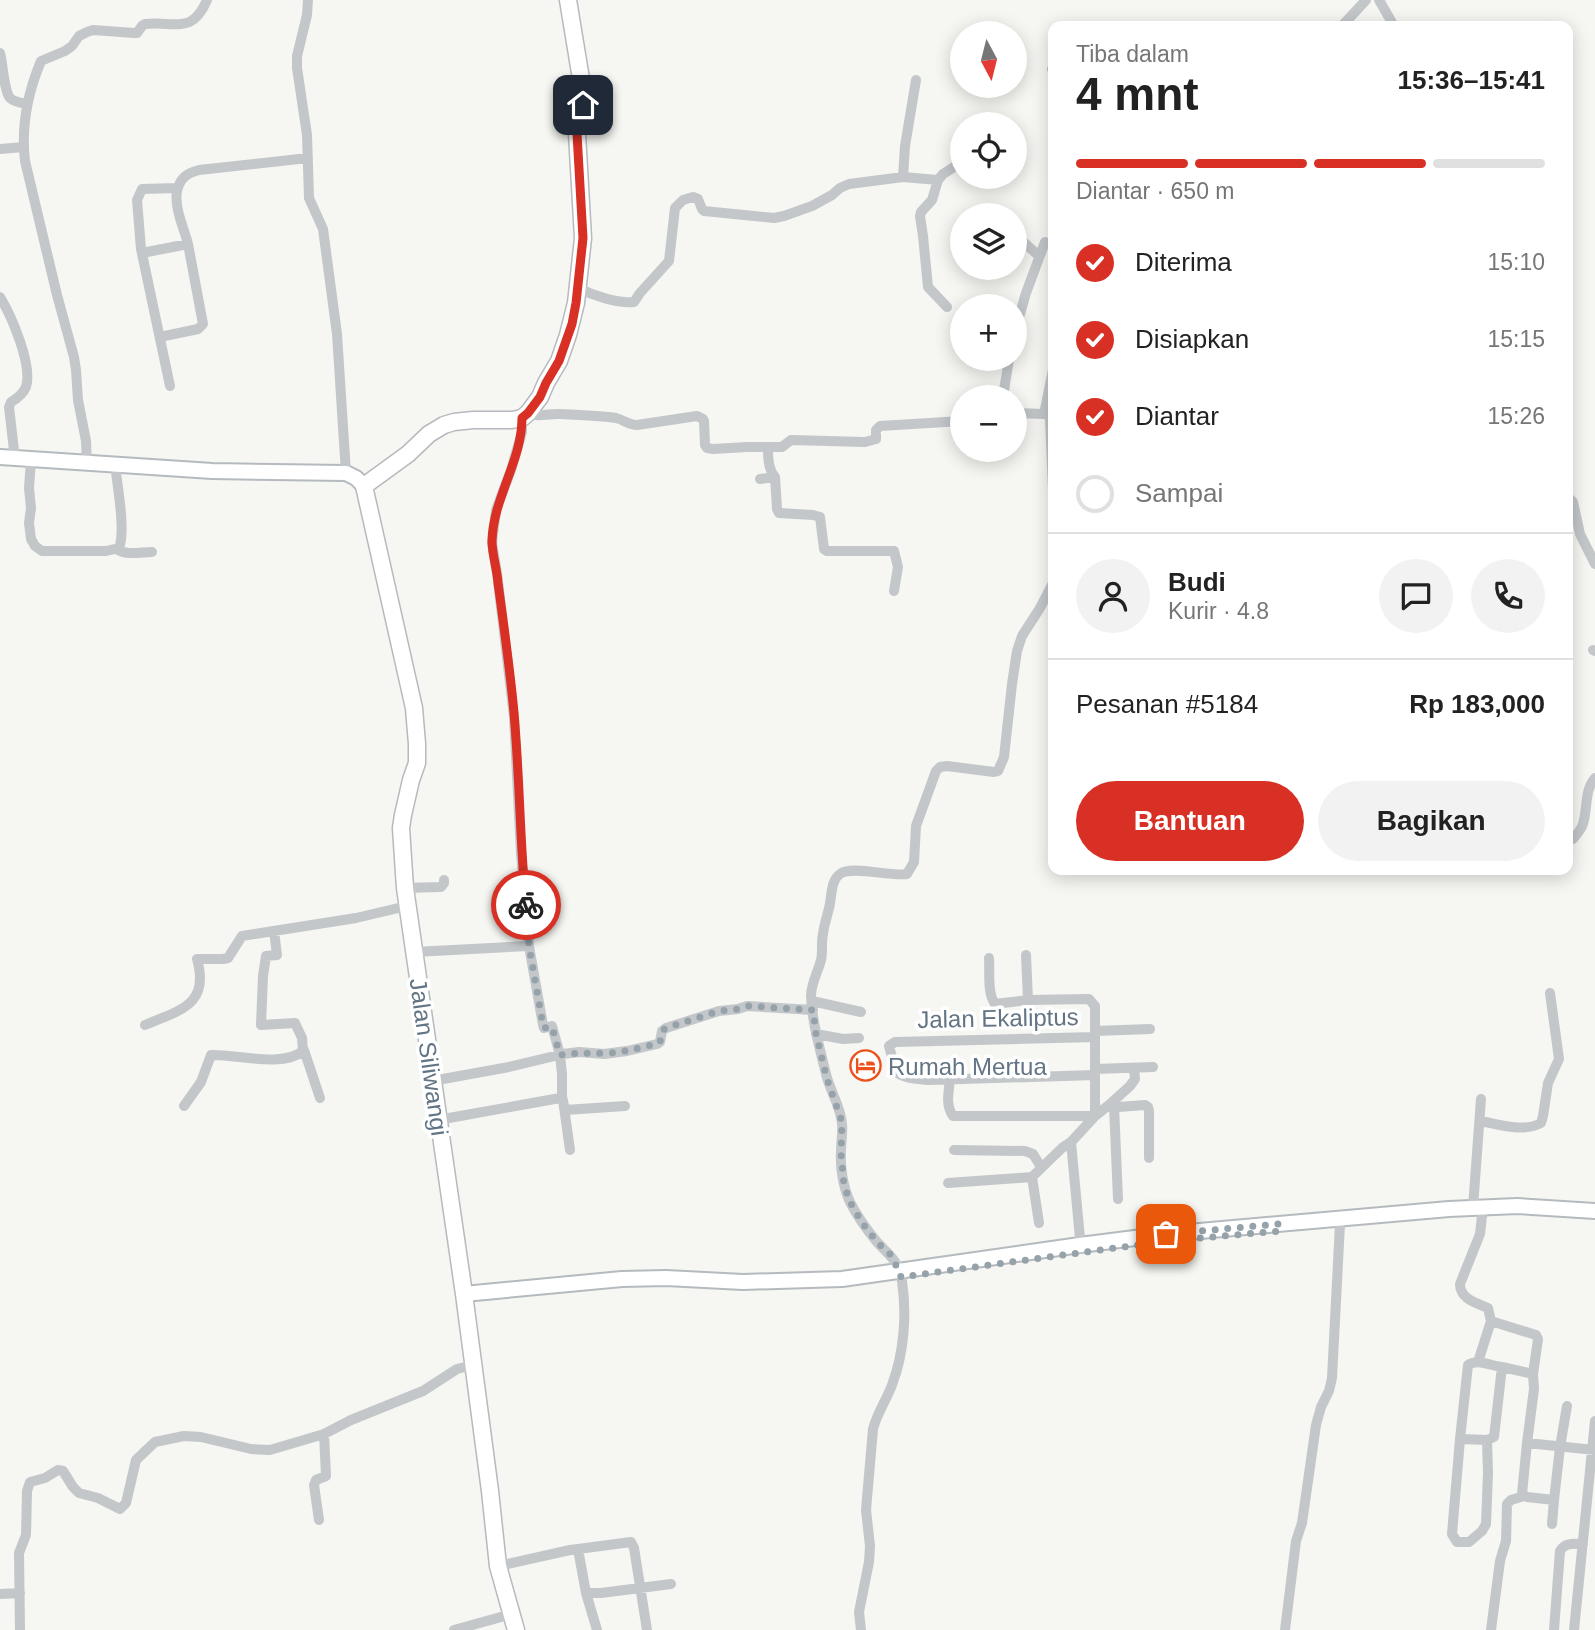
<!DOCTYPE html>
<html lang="id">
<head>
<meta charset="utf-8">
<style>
	:root { --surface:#fff; --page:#f2f2f2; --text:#222; --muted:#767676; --line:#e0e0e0; --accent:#d93025 }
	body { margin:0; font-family:Helvetica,sans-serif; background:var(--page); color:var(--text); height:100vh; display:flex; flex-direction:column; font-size:26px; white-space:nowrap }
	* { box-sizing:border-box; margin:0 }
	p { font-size:23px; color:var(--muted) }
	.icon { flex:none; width:38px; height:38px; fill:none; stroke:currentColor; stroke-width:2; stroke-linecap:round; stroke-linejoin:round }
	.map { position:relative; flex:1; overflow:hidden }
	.side { position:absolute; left:1048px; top:21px; width:525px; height:854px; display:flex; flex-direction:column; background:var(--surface); border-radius:14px; box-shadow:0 4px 18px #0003 }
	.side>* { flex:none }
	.needle { width:46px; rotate:173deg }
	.fabs { position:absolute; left:950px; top:21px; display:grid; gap:14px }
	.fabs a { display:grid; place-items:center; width:77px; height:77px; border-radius:50%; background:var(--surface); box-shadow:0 4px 18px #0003; font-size:35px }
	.pin { position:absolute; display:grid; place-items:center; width:60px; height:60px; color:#fff; margin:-30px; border-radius:14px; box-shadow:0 4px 10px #0006 }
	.courier { position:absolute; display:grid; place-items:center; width:70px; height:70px; margin:-35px; border:5px solid #d93025; border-radius:50%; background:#fff; color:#222; box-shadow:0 2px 9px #0007 }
	.headline em { font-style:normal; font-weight:600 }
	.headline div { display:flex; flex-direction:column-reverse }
	.headline { display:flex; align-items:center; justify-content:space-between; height:119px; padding:0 28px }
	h1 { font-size:46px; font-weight:600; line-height:52px }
	.bar { display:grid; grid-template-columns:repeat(4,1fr); gap:10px 7px; align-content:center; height:84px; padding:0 28px }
	.bar i { height:9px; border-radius:5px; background:var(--line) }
	.bar .selected { background:var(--accent) }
	.bar p { grid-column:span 4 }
	.line { display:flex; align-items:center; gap:18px; padding:0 28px; border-top:2px solid var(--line) }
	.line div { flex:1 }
	.round { display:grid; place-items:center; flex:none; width:74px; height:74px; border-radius:37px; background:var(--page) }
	ol { padding:0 28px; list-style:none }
	li { display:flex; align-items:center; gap:21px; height:77px }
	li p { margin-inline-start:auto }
	li .icon { padding:7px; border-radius:50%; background:var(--accent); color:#fff; stroke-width:4 }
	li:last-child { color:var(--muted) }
	li i { width:38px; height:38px; border:4px solid var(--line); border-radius:50% }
	.primary-button { display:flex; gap:14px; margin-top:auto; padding:14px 28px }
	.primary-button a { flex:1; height:80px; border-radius:42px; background:var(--accent); color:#fff; font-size:28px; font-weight:600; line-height:80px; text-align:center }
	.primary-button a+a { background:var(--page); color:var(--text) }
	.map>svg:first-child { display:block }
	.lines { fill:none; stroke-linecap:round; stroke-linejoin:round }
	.secondary-casing { stroke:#b5babf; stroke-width:18 }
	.primary-casing { stroke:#b6babe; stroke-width:19 }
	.street { stroke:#c3c7ca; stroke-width:10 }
	.secondary { stroke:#fff; stroke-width:14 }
	.primary { stroke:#fff; stroke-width:16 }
	.done { stroke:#96a2aa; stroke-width:7; stroke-dasharray:0 12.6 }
	.route { stroke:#d93025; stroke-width:9 }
	.labels { text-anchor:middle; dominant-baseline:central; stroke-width:7; stroke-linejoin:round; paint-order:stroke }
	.street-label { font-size:24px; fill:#637584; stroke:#fff }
	.poi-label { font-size:24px; fill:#637584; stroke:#fff; text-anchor:start }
</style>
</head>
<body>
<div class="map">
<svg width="1595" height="1630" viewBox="0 0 1595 1630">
	<rect width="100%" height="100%" fill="#f6f6f2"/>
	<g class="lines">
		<defs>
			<path id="secondary" d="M0,457L212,471L346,473L356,478L364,486
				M464,1294L622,1279L666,1278L743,1282L842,1279L1080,1245L1166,1234L1449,1209L1517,1206L1595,1211"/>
			<path id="primary" d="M516,1630L498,1566L490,1491L464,1294L405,888L401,828L403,815L411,780L417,763V744L414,708L364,486L408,454L429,434L444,425L454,422L473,420H512L522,418L528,413L540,397L546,383L559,361L568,335L576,303L583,238L577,134L583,110V91L568,0"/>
		</defs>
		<use href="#secondary" class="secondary-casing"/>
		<use href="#primary" class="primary-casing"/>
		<path class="street" d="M308,0L307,15L297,56V68L307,135L309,198L323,229L337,334L346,473
			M1379,0L1394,26
			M1342,26L1366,0
			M0,53C3,64 4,91 10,98C14,102 22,103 27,104
			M1052,69L1054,76
			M0,149L24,147
			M903,177L905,146L916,80
			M1020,239L1039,256
			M142,253L188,244
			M578,288C592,295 618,304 634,302L640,293L669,261L675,208L683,200L693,197L698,199L702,209L704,211L774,218L784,216L812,206L832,195L840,188L849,184L903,177L938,180
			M0,297C11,315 33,365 26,387C23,394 18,398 11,402L9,407L15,459
			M947,307L928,287L923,236L920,216L921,212L932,200L938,180L943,174L962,162
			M1015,331L1026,293L1045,242
			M160,337L198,329L203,324C198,298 193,271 188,244C184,228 174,208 177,191C180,178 187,173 199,170L308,158
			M170,386L141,249L137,200L142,189L178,188
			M1003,397L1009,359
			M528,413C538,418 550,413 561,414C579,415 598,415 616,418C624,420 629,425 637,425L697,416L703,419L704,421L705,445L707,448L713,449L747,447H782L791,440L865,442L876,439V430L880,426L962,421
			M1015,413L1044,414L1048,415L1050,419L1054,513
			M1044,414L1054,365
			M522,418V432L511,470L496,510L492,543L497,573L514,717L521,854L529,946L543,1025L544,1028L552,1026L560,1055L562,1074V1098
			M768,447C768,457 768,469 775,477L777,509L779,513L813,515L820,517L824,549L827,551H894L898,567L894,591
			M31,460L29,488L31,508L29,523L31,539L35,546L42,551H106L119,548C126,531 117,484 115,464
			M87,464L86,441L78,400L76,370L74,357L57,295L25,161C21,127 28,92 41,61L65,51L72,46L79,36L87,32L93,30L134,33H137L142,26L145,24C176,21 192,35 207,0
			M760,479L775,477
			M1568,497L1573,502L1580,534L1595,564
			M117,549C126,556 141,552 152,552
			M1593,650L1595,651
			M1573,839C1577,834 1581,830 1583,824C1588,808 1584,791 1595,778
			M405,888L441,887L444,883V880
			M414,952L529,946
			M1026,955L1028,1000
			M989,958C990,972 987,993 995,1004L1028,1000L1089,999L1095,1006V1116
			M812,1001L861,1012
			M145,1025C180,1010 210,1005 197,959H223L228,958L242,936L356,918L407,906
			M1095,1031L1150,1029
			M816,1034L843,1039L859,1038
			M304,1050L320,1098
			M1095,1069L1153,1067
			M1095,1075L930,1080C918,1079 905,1079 896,1072L889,1046L895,1042L1095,1037
			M950,1079C949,1091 945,1105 953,1116H1095
			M432,1081L509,1067L563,1054L579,1052L604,1054L627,1051L657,1044L660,1042L662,1031L666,1028L719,1011L738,1009L747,1006L813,1010
			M1110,1105L1118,1107L1145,1105L1148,1107L1149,1111V1158
			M184,1106L201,1082L211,1055C237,1054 282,1068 303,1051L302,1038L295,1023L261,1025L263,976L266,956L277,955L274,931
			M1114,1106L1118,1199
			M565,1110L625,1106
			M438,1120L560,1098L563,1100L570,1150
			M1480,1121C1498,1124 1523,1133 1541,1123L1543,1116L1548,1083L1559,1059L1550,993
			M1071,1142L1081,1249
			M954,1150L1025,1151L1033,1154L1041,1167
			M1032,1177L1062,1148L1071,1142L1095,1116L1109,1105L1130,1086L1135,1079L1134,1068
			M1032,1177L1039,1223
			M948,1183L1032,1177
			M1473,1207L1481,1099
			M1483,1207L1480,1234L1460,1284C1460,1299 1476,1303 1488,1308L1491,1321L1536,1335L1538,1339L1533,1374L1534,1389L1527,1443L1595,1450
			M1478,1362L1491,1321
			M1460,1439L1487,1440L1494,1437L1502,1367L1533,1374
			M1487,1440L1488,1473L1486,1524L1482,1531L1469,1542H1457L1452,1534L1460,1439L1468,1365C1478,1358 1490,1366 1502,1367
			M1527,1443L1522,1494L1527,1497L1554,1500L1560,1447L1567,1406
			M319,1520L314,1485L316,1480L326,1476L324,1434
			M1552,1524L1554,1500
			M578,1549L631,1542L634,1548L647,1630
			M498,1566L570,1550L578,1549L586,1593L597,1630
			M586,1593H601L671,1584
			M0,1594L20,1593
			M20,1630L19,1553L26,1535L27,1491L30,1482L45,1478L58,1470L63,1471L73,1487L79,1493L98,1498L120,1509L126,1503L136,1460L155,1442L184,1436L201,1437L251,1449L270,1450L324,1434L351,1420L423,1391L457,1369L473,1365
			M454,1630L512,1614
			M861,1630L859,1612L869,1562L870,1546L866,1510L873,1429C877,1413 886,1401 892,1385C904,1353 907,1315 902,1281C899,1261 889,1255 877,1242C867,1230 857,1216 850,1202C843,1187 840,1167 841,1151C841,1142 843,1133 842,1124C841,1107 830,1091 826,1074C820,1049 812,1022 811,996C811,983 818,972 821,960C823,952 821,943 823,934C824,925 827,917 829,908C832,898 830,881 840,874C851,865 891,877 907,874L914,862L916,826L936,771L940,767L947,766L994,772L998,771L1004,757L1012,684L1017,651L1022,636L1040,608L1054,581
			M1285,1630L1296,1541L1302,1523L1316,1425L1321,1407L1329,1391L1332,1378L1340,1224
			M1491,1630L1500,1561L1506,1541L1507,1504L1511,1500L1524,1496
			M1554,1630L1560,1551C1565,1542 1574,1544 1583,1544
			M1574,1630L1595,1421"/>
		<use href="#secondary" class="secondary"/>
		<use href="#primary" class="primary"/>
	</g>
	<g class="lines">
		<path class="done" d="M526,905L529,946L543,1025L544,1028L552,1027L560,1055C576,1052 590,1054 606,1053C624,1053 640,1047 657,1044L660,1042L662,1031L666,1028L719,1011L738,1009L747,1006L813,1010L816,1034L827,1079L842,1122L841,1153L844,1185L850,1202L863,1224L878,1243L892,1256L901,1277L1167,1241L1280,1231L1279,1224L1166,1234"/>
		<path class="route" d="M526,905C519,835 520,764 512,693C508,656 503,619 498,583C497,569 492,554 492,541C493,498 522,461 522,418L528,413L540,397L546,383L559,361L572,324L576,303L583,238L577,134L583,105"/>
	</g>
	<defs>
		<symbol id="hotel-ring" viewBox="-11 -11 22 22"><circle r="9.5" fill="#fff" stroke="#ec501c" stroke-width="1.5"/><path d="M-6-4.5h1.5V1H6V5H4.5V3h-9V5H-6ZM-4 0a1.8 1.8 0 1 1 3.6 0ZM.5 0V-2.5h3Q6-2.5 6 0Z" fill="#ec501c"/></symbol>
	</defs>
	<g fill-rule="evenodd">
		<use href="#hotel-ring" x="848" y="1048" width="35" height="35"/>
	</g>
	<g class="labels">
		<g class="street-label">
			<text transform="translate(998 1018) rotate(-1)">Jalan Ekaliptus</text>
			<text transform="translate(429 1057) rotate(82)">Jalan Siliwangi</text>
		</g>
		<g class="poi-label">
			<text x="888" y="1066">Rumah Mertua</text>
		</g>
	</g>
</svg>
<div class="fabs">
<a><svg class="needle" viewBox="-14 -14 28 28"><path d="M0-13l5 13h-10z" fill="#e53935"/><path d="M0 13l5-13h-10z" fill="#767676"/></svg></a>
<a><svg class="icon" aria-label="locate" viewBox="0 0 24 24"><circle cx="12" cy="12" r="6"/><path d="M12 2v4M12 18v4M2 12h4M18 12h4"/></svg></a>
<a><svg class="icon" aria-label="layers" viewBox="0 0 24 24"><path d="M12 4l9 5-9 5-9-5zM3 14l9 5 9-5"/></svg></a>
<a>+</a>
<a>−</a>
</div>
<div class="pin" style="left:1166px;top:1234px;background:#ea580c"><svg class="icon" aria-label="bag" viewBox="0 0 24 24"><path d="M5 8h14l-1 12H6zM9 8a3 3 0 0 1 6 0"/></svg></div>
<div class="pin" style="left:583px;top:105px;background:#1f2937"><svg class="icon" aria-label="home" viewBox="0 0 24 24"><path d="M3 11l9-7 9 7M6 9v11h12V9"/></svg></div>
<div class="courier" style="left:526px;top:905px"><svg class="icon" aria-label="bike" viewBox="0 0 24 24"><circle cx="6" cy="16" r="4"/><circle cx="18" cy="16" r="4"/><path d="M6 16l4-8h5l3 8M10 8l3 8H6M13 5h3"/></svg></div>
<section class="side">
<div class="headline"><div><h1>4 mnt</h1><p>Tiba dalam</p></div><em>15:36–15:41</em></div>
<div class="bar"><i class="selected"></i><i class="selected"></i><i class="selected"></i><i></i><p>Diantar · 650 m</p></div>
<ol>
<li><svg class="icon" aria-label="check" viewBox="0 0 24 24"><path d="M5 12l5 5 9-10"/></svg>Diterima<p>15:10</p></li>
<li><svg class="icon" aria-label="check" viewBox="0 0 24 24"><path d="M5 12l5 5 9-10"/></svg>Disiapkan<p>15:15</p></li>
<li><svg class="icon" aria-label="check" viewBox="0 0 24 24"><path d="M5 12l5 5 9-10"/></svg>Diantar<p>15:26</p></li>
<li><i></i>Sampai</li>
</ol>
<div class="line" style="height:126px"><a class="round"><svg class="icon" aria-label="person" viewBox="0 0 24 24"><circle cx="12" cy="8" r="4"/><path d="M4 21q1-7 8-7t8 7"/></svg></a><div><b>Budi</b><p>Kurir · 4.8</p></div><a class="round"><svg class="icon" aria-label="chat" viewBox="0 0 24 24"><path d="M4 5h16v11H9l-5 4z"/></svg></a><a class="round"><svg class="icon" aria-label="phone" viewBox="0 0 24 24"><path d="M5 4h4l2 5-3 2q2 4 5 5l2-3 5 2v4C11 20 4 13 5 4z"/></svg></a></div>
<div class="line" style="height:91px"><div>Pesanan #5184</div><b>Rp 183,000</b></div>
<div class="primary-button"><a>Bantuan</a><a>Bagikan</a></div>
</section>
</div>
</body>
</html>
